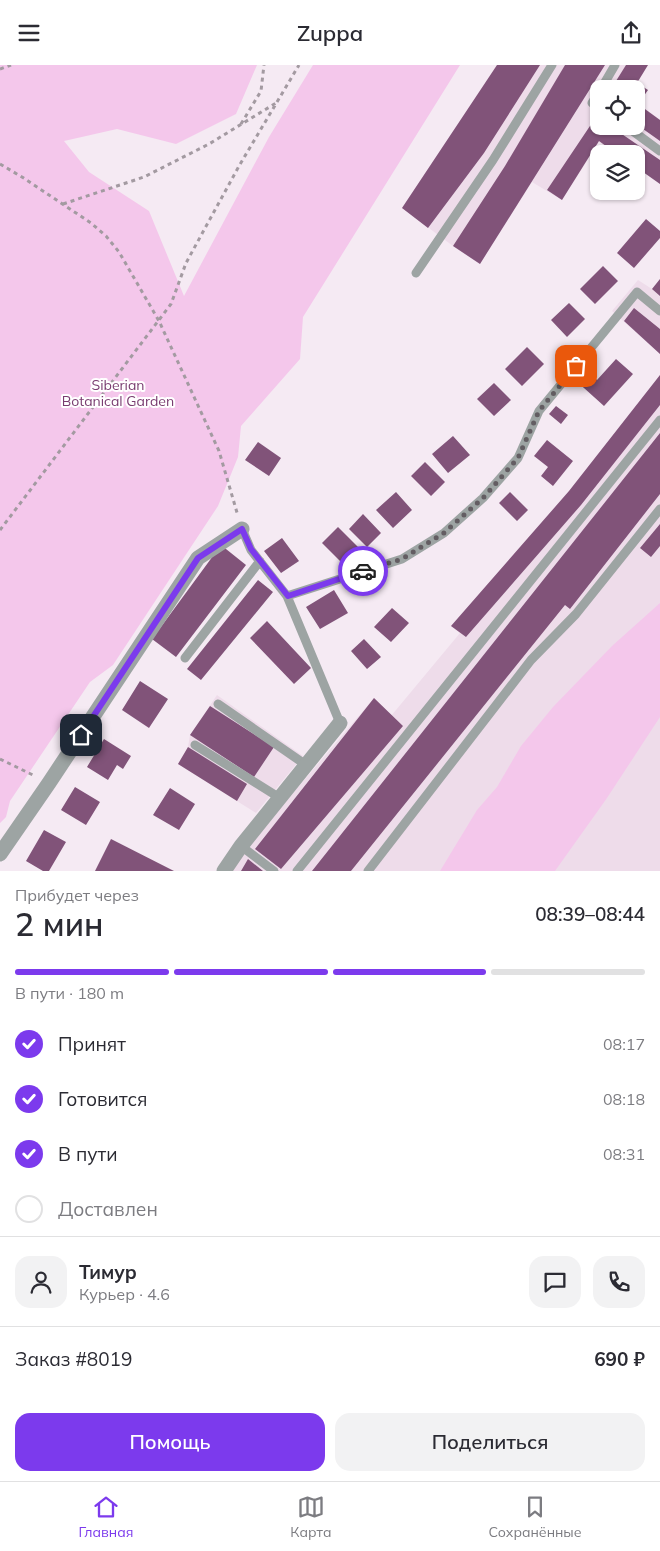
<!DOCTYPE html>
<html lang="ru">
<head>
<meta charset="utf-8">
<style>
	:root { --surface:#fff; --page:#f2f2f3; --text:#2b2b33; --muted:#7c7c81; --line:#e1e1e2; --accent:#7c3aed }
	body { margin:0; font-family:Mulish,sans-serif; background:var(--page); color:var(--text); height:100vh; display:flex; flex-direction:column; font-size:19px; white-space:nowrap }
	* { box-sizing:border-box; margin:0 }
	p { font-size:16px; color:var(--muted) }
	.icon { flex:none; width:28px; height:28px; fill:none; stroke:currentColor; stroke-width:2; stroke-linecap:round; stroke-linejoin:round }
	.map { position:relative; height:806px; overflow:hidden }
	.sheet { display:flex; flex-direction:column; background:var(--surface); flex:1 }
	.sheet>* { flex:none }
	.buttons { position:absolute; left:590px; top:15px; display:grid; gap:10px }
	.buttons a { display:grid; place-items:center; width:55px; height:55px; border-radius:10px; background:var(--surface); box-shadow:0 1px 4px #0004; font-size:25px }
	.pin { position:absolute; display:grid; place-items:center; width:42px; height:42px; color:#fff; margin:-21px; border-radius:10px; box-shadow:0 2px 8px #0006 }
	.courier { position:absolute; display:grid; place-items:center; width:50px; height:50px; margin:-25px; border:4px solid #7c3aed; border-radius:50%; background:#fff; color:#222; box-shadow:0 1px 6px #0007 }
	.head em { font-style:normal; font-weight:600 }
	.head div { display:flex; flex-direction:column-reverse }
	.head { display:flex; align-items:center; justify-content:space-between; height:85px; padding:0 15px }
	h1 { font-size:32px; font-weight:600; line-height:38px }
	.bar { display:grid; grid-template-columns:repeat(4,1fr); gap:8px 5px; align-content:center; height:60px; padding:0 15px }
	.bar i { height:6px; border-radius:4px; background:var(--line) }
	.bar .selected { background:var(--accent) }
	.bar p { grid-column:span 4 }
	.line { display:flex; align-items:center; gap:12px; padding:0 15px; border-top:1px solid var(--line) }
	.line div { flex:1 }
	.round { display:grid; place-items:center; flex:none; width:52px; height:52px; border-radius:15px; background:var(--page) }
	ol { padding:0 15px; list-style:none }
	li { display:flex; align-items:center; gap:15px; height:55px }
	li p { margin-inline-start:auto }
	li .icon { padding:5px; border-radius:50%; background:var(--accent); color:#fff; stroke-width:4 }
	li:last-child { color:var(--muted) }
	li i { width:28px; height:28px; border:2px solid var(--line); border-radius:50% }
	.primary-button { display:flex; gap:10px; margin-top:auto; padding:10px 15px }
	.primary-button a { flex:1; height:58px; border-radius:15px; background:var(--accent); color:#fff; font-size:20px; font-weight:600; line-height:58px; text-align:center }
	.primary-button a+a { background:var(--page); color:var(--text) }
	header { display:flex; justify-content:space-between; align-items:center; height:65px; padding:0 15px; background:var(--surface); font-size:22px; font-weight:600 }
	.dock { display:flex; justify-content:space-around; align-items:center; height:70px; border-top:1px solid var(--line); background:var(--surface); font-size:14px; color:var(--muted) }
	.dock a { display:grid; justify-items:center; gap:2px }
	.dock .selected { color:var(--accent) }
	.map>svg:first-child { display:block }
	.built { fill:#eedcea; fill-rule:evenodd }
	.green { fill:#f4c7eb }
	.building { fill:#815379 }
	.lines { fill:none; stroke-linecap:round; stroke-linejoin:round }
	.path { stroke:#a39aa1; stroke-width:3; stroke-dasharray:4 4; stroke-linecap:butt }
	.service { stroke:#9da4a3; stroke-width:9 }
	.minor { stroke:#9da4a3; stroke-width:15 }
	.done { stroke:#635d62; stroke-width:5; stroke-dasharray:0 9 }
	.route { stroke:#7c3aed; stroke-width:6 }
	.labels { text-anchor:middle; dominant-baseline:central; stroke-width:4; stroke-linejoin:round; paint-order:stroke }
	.park-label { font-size:14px; fill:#793c70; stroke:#fff }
</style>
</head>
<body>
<header><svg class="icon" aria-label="menu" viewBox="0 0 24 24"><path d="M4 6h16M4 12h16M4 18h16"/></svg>Zuppa<svg class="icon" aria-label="share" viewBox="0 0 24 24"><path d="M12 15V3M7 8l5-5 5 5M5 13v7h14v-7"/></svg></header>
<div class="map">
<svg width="660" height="806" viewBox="0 0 660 806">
	<rect width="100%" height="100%" fill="#f5eaf3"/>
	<path class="built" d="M497,0H648L637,18L648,25L639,39L660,55V119L636,102V89H617L599,77L562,135L532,117L480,199L453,181L402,143ZM599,24H636V61H599Z
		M660,214V289L612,246L638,215L652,224Z
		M660,310V806H230L243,787L374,633L391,651L460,568L451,561L569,426Z
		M217,630L303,691L256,748L178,699L188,682L190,670Z"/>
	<path class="green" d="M0,0H257L236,49L176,79L117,64L64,76L89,107L149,146L184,231L269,72L313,0H460L303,252L300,294L241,361L238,392L218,441L113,600L90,617L10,736L6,752L0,758Z
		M660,538V652L607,733L555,806H440L477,745L497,722L521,681L553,642L612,581Z"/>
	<path class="building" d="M497,0H540L484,88L428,163L402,143Z
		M565,0H605L480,199L453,181L505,101Z
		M626,0H648L637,18L648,25L638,39L660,55V76L636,59V24H611Z
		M596,52L599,54V61H610L660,95V119L636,102V89H617L599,76L562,135L547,125Z
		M646,154L660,166V173L634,203L617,188Z
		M603,201L618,216L595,239L580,224Z
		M660,214V231L652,224Z
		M569,238L585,254L567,272L551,255Z
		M634,243L660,264V289L624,256Z
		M527,282L544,299L522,321L505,304Z
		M616,294L633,309L604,341L574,314L584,303L597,315Z
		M660,310V340L581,440L466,572L451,561L569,426Z
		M494,318L511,335L494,351L477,334Z
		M556,341L568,350L561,359L549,349Z
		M660,368V429L570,544L565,540L351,806H312Z
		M453,371L470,390L448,408L432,389Z
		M547,375L573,396L553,421L541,411L548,402L534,391Z
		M258,377L281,393L269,411L245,395Z
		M425,397L445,417L431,431L411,411Z
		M396,427L412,445L393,463L376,445Z
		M510,427L528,445L517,456L499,438Z
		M363,449L381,468L367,482L349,464Z
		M660,459V481L651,492L640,483Z
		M338,462L361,485L345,501L322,478Z
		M282,473L299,496L281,508L264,486Z
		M221,480L246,500L176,592L152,574Z
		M258,515L273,527L201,615L187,604Z
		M334,525L348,548L320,564L306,542Z
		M392,543L409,558L391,577L374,562Z
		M267,556L311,603L294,619L250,573Z
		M364,574L381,592L367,604L351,586Z
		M140,616L168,634L149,663L122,645Z
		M374,633L403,661L281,804L255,784Z
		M210,641L274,682L254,712L190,670Z
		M104,674L131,691L123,704L117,700L108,715L87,702Z
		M188,682L247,719L237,736L178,699Z
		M75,722L100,737L86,760L61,745Z
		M170,723L195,739L179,765L153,750Z
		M44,765L66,777L49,806H43L26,796Z
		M111,774L174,806H95Z
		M248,794L263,806H241Z"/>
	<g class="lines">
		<path class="path" d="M0,4L11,0
			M241,59L261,26L264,0
			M0,99L22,112L91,158L106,171L119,187L159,256L219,386L238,451
			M63,139L144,112L209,79L276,38
			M0,465L171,239L186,198L239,101L299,0
			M0,694L35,711"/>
		<path class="service" d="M601,24L615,0
			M599,27L592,38L599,42
			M626,61L660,86
			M416,208L493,95L552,0
			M242,464L251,485L287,531L340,658
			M287,531L402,494L444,468L483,433L518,393L539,346L637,227L660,246
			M185,593L260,496
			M218,639L306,700
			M195,680L280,733
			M241,781L274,806
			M297,806L660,355
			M368,806L531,595L576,549L660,444"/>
		<path class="minor" d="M0,789L49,718L198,493L242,464
			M224,806L241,781L340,658"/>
	</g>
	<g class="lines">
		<path class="done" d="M363,506L402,494L444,468L483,433L518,393L539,346L576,301"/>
		<path class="route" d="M81,670L198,493L242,464L251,484L288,531L363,506"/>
	</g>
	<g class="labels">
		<g class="park-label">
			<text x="118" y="320">Siberian<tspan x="118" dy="16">Botanical Garden</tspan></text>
		</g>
	</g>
</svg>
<div class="buttons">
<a><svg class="icon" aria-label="locate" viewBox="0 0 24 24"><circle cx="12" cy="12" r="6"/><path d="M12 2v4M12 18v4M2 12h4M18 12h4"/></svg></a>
<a><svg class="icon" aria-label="layers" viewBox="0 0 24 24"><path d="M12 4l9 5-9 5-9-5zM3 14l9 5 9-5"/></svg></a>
</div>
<div class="pin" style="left:576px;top:301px;background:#ea580c"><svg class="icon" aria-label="bag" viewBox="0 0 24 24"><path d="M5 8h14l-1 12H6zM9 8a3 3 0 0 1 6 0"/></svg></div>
<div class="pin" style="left:81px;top:670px;background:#1f2937"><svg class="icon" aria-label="home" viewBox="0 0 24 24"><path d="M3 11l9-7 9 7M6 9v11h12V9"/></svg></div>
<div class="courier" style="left:363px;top:506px"><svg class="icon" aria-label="car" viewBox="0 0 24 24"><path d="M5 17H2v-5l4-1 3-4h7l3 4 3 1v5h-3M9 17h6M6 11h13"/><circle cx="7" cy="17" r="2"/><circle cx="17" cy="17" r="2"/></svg></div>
</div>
<section class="sheet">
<div class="head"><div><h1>2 мин</h1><p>Прибудет через</p></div><em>08:39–08:44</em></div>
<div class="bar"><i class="selected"></i><i class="selected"></i><i class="selected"></i><i></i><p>В пути · 180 m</p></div>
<ol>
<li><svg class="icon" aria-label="check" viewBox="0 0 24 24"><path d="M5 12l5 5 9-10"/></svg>Принят<p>08:17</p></li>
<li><svg class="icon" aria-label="check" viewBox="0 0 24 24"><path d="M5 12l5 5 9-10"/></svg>Готовится<p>08:18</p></li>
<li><svg class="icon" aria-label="check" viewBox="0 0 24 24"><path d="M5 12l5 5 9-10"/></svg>В пути<p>08:31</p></li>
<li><i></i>Доставлен</li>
</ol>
<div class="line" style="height:90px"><a class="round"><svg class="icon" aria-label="person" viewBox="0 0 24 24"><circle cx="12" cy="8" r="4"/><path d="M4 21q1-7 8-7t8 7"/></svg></a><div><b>Тимур</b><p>Курьер · 4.6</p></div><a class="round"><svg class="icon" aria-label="chat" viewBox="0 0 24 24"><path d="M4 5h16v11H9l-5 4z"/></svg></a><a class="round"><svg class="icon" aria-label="phone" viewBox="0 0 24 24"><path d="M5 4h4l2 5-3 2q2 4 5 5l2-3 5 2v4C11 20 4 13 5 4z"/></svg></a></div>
<div class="line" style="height:65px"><div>Заказ #8019</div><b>690 ₽</b></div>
<div class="primary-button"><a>Помощь</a><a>Поделиться</a></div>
</section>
<nav class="dock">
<a class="selected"><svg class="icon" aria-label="home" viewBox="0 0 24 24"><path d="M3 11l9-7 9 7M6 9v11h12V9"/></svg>Главная</a>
<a><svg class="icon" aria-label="map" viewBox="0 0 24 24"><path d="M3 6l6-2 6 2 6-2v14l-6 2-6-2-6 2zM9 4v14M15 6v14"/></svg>Карта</a>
<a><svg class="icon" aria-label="saved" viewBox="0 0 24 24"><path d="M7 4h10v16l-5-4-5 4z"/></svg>Сохранённые</a>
</nav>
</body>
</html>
